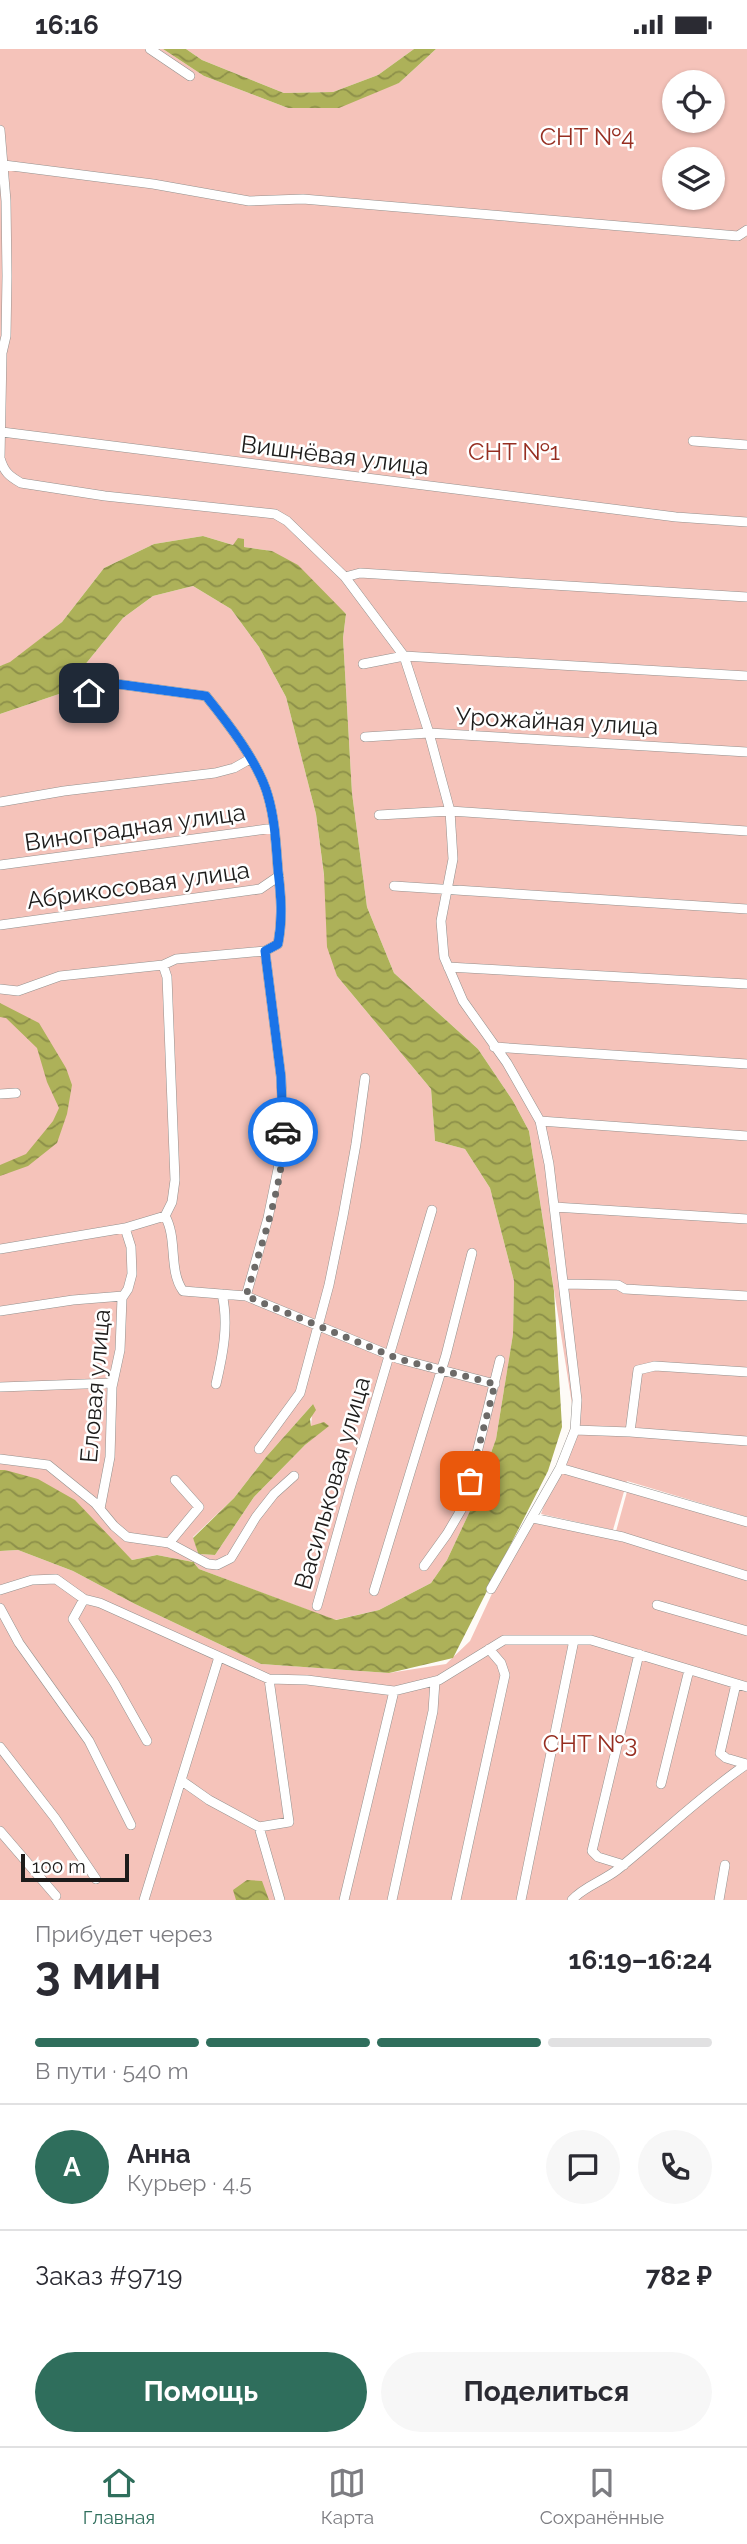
<!DOCTYPE html>
<html lang="ru">
<head>
<meta charset="utf-8">
<style>
	:root { --surface:#fff; --page:#f7f7f7; --text:#2b2b33; --muted:#7c7c81; --line:#e1e1e2; --accent:#2f6e5c }
	body { margin:0; font-family:Raleway,sans-serif; background:var(--page); color:var(--text); height:100vh; display:flex; flex-direction:column; font-size:26px; white-space:nowrap }
	* { box-sizing:border-box; margin:0 }
	p { font-size:23px; color:var(--muted) }
	.icon { flex:none; width:38px; height:38px; fill:none; stroke:currentColor; stroke-width:2; stroke-linecap:round; stroke-linejoin:round }
	.map { position:relative; height:1851px; overflow:hidden }
	.drawer { display:flex; flex-direction:column; background:var(--surface); flex:1 }
	.drawer>* { flex:none }
	.fabs { position:absolute; left:662px; top:21px; display:grid; gap:14px }
	.fabs a { display:grid; place-items:center; width:63px; height:63px; border-radius:50%; background:var(--surface); box-shadow:0 2px 5px #0004; font-size:35px }
	.scale { position:absolute; left:21px; bottom:18px; width:108px; box-sizing:border-box; padding-left:7px; border:4px solid #1d1c1b; border-top:0; font-size:19px; line-height:24px; white-space:nowrap; color:#1d1c1b; -webkit-text-stroke:5px #fff; paint-order:stroke }
	.pin { position:absolute; display:grid; place-items:center; width:60px; height:60px; color:#fff; margin:-30px; border-radius:14px; box-shadow:0 4px 10px #0006 }
	.courier { position:absolute; display:grid; place-items:center; width:70px; height:70px; margin:-35px; border:5px solid #1a73e8; border-radius:50%; background:#fff; color:#222; box-shadow:0 2px 9px #0007 }
	.headline em { font-style:normal; font-weight:700 }
	.headline div { display:flex; flex-direction:column-reverse }
	.headline { display:flex; align-items:center; justify-content:space-between; height:119px; padding:0 35px }
	h1 { font-size:46px; font-weight:700; line-height:52px }
	.bar { display:grid; grid-template-columns:repeat(4,1fr); gap:10px 7px; align-content:center; height:84px; padding:0 35px }
	.bar i { height:9px; border-radius:5px; background:var(--line) }
	.bar .on { background:var(--accent) }
	.bar p { grid-column:span 4 }
	.line { display:flex; align-items:center; gap:18px; padding:0 35px; border-top:2px solid var(--line) }
	.line div { flex:1 }
	.round { display:grid; place-items:center; flex:none; width:74px; height:74px; border-radius:37px; background:var(--page) }
	.primary-button { display:flex; gap:14px; margin-top:auto; padding:14px 35px }
	.primary-button a { flex:1; height:80px; border-radius:42px; background:var(--accent); color:#fff; font-size:28px; font-weight:700; line-height:80px; text-align:center }
	.primary-button a+a { background:var(--page); color:var(--text) }
	.status { display:flex; justify-content:space-between; align-items:center; height:49px; padding:0 35px; background:var(--surface); direction:ltr }
	.status svg { height:19px; fill:currentColor }
	.dock { display:flex; justify-content:space-around; align-items:center; height:98px; border-top:2px solid var(--line); background:var(--surface); font-size:19px; color:var(--muted) }
	.dock a { display:grid; justify-items:center; gap:4px }
	.dock .on { color:var(--accent) }
	.map>svg:first-child { display:block }
	.garden { fill:#f5c3ba; fill-rule:evenodd }
	.water { fill:url(#water-waves) }
	.lines { fill:none; stroke-linecap:round; stroke-linejoin:round }
	.minor-casing { stroke:#94918e; stroke-width:10 }
	.minor { stroke:#fff; stroke-width:9 }
	.done { stroke:#6c6a68; stroke-width:7; stroke-dasharray:0 12.6 }
	.route { stroke:#1a73e8; stroke-width:9 }
	.labels { text-anchor:middle; dominant-baseline:central; stroke-width:5; stroke-linejoin:round; paint-order:stroke }
	.park-label { font-size:24px; fill:#962e21; stroke:#fff }
	.street-label { font-size:24px; fill:#1d1c1b; stroke:#fff }
</style>
</head>
<body>
<div class="status"><b>16:16</b><svg viewBox="0 0 49 12"><path d="M0 12V9h3v3zM5 12V6h3v6zM10 12V3h3v9zM15 12V0h3v12zM26 1h20v11H26zM47 4h2v5h-2z"/></svg></div>
<div class="map">
<svg width="747" height="1851" viewBox="0 0 747 1851">
	<defs>
		<pattern id="water-waves" width="16" height="10" patternUnits="userSpaceOnUse" patternTransform="scale(1.75)"><rect width="16" height="10" fill="#adb159"/><path d="M0 5q4-4 8 0t8 0" fill="none" stroke="#8c8f49"/></pattern>
	</defs>
	<rect width="100%" height="100%" fill="#fefbf7"/>
	<path class="garden" d="M0,0H163L204,27L288,59L399,34L436,0H747V1468L627,1432L613,1481L541,1465L574,1368L529,1082L513,1052L478,1000L394,924L367,858L352,744L343,589L346,565L272,502L243,498L244,490L233,496L203,487L154,495L104,519L62,573L10,614L0,617ZM674,33H712V72H674ZM674,110H712V149H674Z
		M186,0H414L378,26L333,43L284,44L202,11Z
		M193,537L231,560L259,598L286,648L316,765L337,927L431,1040L435,1092L465,1100L490,1139L514,1232L513,1285L496,1390L469,1464L447,1511L431,1534L379,1561L335,1571L199,1520L194,1514L199,1505L215,1506L254,1448L305,1396L328,1377H311L313,1355L266,1408L234,1449L193,1488L198,1504L193,1513L157,1506L132,1511L105,1485L5,1421H0V665L62,644L123,569L153,547Z
		M628,1439L747,1474V1851H0V1502L18,1501L73,1522L135,1555L261,1615L389,1624L446,1615L470,1592L527,1469L615,1486Z"/>
	<path class="water" d="M163,0H186L202,11L284,44L333,43L378,26L414,0H436L399,34L339,59H288L204,27Z
		M203,487L233,496L238,489L244,490V498L272,502L298,516L346,565L343,589L352,744L367,858L394,924L478,1000L513,1052L529,1082L554,1242L562,1378L548,1422L453,1609L389,1624L261,1615L135,1555L73,1522L18,1501L0,1502V1421H5L38,1430L75,1451L132,1511L157,1506L193,1513L198,1504L193,1489L234,1449L266,1408L313,1355L316,1361L310,1370L311,1377L324,1373L329,1377L305,1396L254,1448L215,1506L199,1505L194,1514L199,1520L336,1571L379,1561L431,1534L447,1511L469,1464L496,1390L513,1285L514,1232L490,1139L465,1100L435,1092L431,1040L337,927L327,898L324,826L316,765L286,648L259,598L231,560L193,537L153,547L123,569L62,644L0,665V617L10,613L62,573L104,519L154,495Z
		M0,954L39,974L66,1019L72,1036L67,1065L57,1094L28,1117L0,1127V1116L26,1105L53,1072L59,1059L47,1033L37,999L6,969L0,968Z
		M247,1831L262,1832L269,1851H236L233,1841Z"/>
	<g class="lines">
		<defs>
			<path id="minor" d="M150,0L190,27
				M0,81L6,152L7,227L6,287L2,304L0,409C4,423 9,427 21,434L105,447L275,465L287,472L345,528L404,607L429,684L450,762L453,810L441,872L444,908L463,952L507,1014L540,1072L549,1115L577,1351L575,1381L560,1419L491,1540
				M4,116L153,135L249,152L303,150L738,187L747,181
				M2,383L676,468L747,473
				M693,392L747,396
				M345,528L360,524L747,548
				M363,615L404,607L747,627
				M69,644H109L117,635L206,647C227,673 259,714 268,747C275,771 276,796 278,821C281,847 283,869 278,895L265,902L281,1028L284,1091L268,1169L246,1247
				M365,688L429,684L747,703
				M0,753L64,742L215,724L234,719L250,710
				M379,766L450,762L747,782
				M0,816L274,779
				M394,837L747,860
				M0,876L260,840L279,827
				M163,916L167,928L175,1131L172,1153L165,1167
				M448,918L747,935
				M0,940L18,942L60,927L163,916L176,910L265,902
				M494,998L747,1015
				M0,1045L16,1044
				M540,1072L747,1087
				M554,1158L747,1170
				M0,1200L125,1179L165,1167C178,1190 168,1221 183,1242L246,1247L399,1310L495,1335
				M564,1235L618,1236L625,1240L747,1247
				M0,1262L73,1251L123,1247
				M216,1335C223,1305 229,1275 222,1245
				M0,1338L112,1334
				M575,1381L630,1383L747,1392
				M630,1383L638,1321L655,1317L747,1323
				M259,1400L300,1344L329,1236L343,1167L356,1095L365,1029
				M0,1410L48,1416L95,1454L114,1477L127,1488L169,1494L208,1515L217,1516L231,1509L256,1468L274,1445L294,1427
				M560,1419L747,1473
				M100,1460L110,1408L112,1338L120,1301L122,1249L128,1240L132,1225L131,1198L125,1179
				M533,1469L623,1488L747,1527
				M169,1494L199,1458L175,1431
				M424,1517L447,1485L464,1456L500,1311
				M0,1541L32,1531L56,1530L84,1550L100,1554L269,1630L307,1631L394,1642L439,1631L504,1591H591L747,1638
				M374,1542L446,1306L472,1204
				M84,1550L73,1570L115,1635L147,1692
				M657,1556L747,1582
				M317,1557L351,1436L432,1161
				M0,1559L19,1594L89,1692L131,1776
				M736,1635L720,1704L726,1709L746,1715
				M0,1698L55,1769L96,1830
				M182,1732L209,1751L259,1778L289,1773L269,1630
				M661,1735L689,1621
				M259,1778L280,1851
				M0,1782L56,1847
				M624,1816L598,1808L592,1802L639,1605
				M144,1851L219,1608
				M344,1851L394,1642
				M392,1851L433,1662L435,1632
				M456,1851L505,1626L501,1614L489,1600
				M521,1851L574,1591
				M572,1851C583,1838 603,1832 617,1821C661,1786 700,1747 747,1715
				M719,1851L725,1816"/>
		</defs>
		<use href="#minor" class="minor-casing"/>
		<use href="#minor" class="minor"/>
	</g>
	<g class="lines">
		<path class="done" d="M283,1083C286,1129 259,1202 246,1247L399,1310L495,1335L470,1432"/>
		<path class="route" d="M89,644H109L117,635L206,647C227,673 259,714 268,747C275,771 276,796 278,821C281,847 283,869 278,895L265,902L281,1028L283,1083"/>
	</g>
	<g class="labels">
		<g class="park-label">
			<text x="587" y="87">СНТ №4</text>
			<text x="514" y="402">СНТ №1</text>
			<text x="590" y="1694">СНТ №3</text>
		</g>
		<g class="street-label">
			<text transform="translate(335 406) rotate(7)">Вишнёвая улица</text>
			<text transform="translate(557 672) rotate(3)">Урожайная улица</text>
			<text transform="translate(135 778) rotate(-8)">Виноградная улица</text>
			<text transform="translate(138 836) rotate(-8)">Абрикосовая улица</text>
			<text transform="translate(95 1337) rotate(-85)">Еловая улица</text>
			<text transform="translate(332 1434) rotate(-74)">Васильковая улица</text>
		</g>
	</g>
</svg>
<div class="fabs">
<a><svg class="icon" aria-label="locate" viewBox="0 0 24 24"><circle cx="12" cy="12" r="6"/><path d="M12 2v4M12 18v4M2 12h4M18 12h4"/></svg></a>
<a><svg class="icon" aria-label="layers" viewBox="0 0 24 24"><path d="M12 4l9 5-9 5-9-5zM3 14l9 5 9-5"/></svg></a>
</div>
<div class="scale">100 m</div>
<div class="pin" style="left:470px;top:1432px;background:#ea580c"><svg class="icon" aria-label="bag" viewBox="0 0 24 24"><path d="M5 8h14l-1 12H6zM9 8a3 3 0 0 1 6 0"/></svg></div>
<div class="pin" style="left:89px;top:644px;background:#1f2937"><svg class="icon" aria-label="home" viewBox="0 0 24 24"><path d="M3 11l9-7 9 7M6 9v11h12V9"/></svg></div>
<div class="courier" style="left:283px;top:1083px"><svg class="icon" aria-label="car" viewBox="0 0 24 24"><path d="M5 17H2v-5l4-1 3-4h7l3 4 3 1v5h-3M9 17h6M6 11h13"/><circle cx="7" cy="17" r="2"/><circle cx="17" cy="17" r="2"/></svg></div>
</div>
<section class="drawer">
<div class="headline"><div><h1>3 мин</h1><p>Прибудет через</p></div><em>16:19–16:24</em></div>
<div class="bar"><i class="on"></i><i class="on"></i><i class="on"></i><i></i><p>В пути · 540 m</p></div>
<div class="line" style="height:126px"><b class="round" style="background:var(--accent);color:#fff">А</b><div><b>Анна</b><p>Курьер · 4.5</p></div><a class="round"><svg class="icon" aria-label="chat" viewBox="0 0 24 24"><path d="M4 5h16v11H9l-5 4z"/></svg></a><a class="round"><svg class="icon" aria-label="phone" viewBox="0 0 24 24"><path d="M5 4h4l2 5-3 2q2 4 5 5l2-3 5 2v4C11 20 4 13 5 4z"/></svg></a></div>
<div class="line" style="height:91px"><div>Заказ #9719</div><b>782 ₽</b></div>
<div class="primary-button"><a>Помощь</a><a>Поделиться</a></div>
</section>
<nav class="dock">
<a class="on"><svg class="icon" aria-label="home" viewBox="0 0 24 24"><path d="M3 11l9-7 9 7M6 9v11h12V9"/></svg>Главная</a>
<a><svg class="icon" aria-label="map" viewBox="0 0 24 24"><path d="M3 6l6-2 6 2 6-2v14l-6 2-6-2-6 2zM9 4v14M15 6v14"/></svg>Карта</a>
<a><svg class="icon" aria-label="saved" viewBox="0 0 24 24"><path d="M7 4h10v16l-5-4-5 4z"/></svg>Сохранённые</a>
</nav>
</body>
</html>
